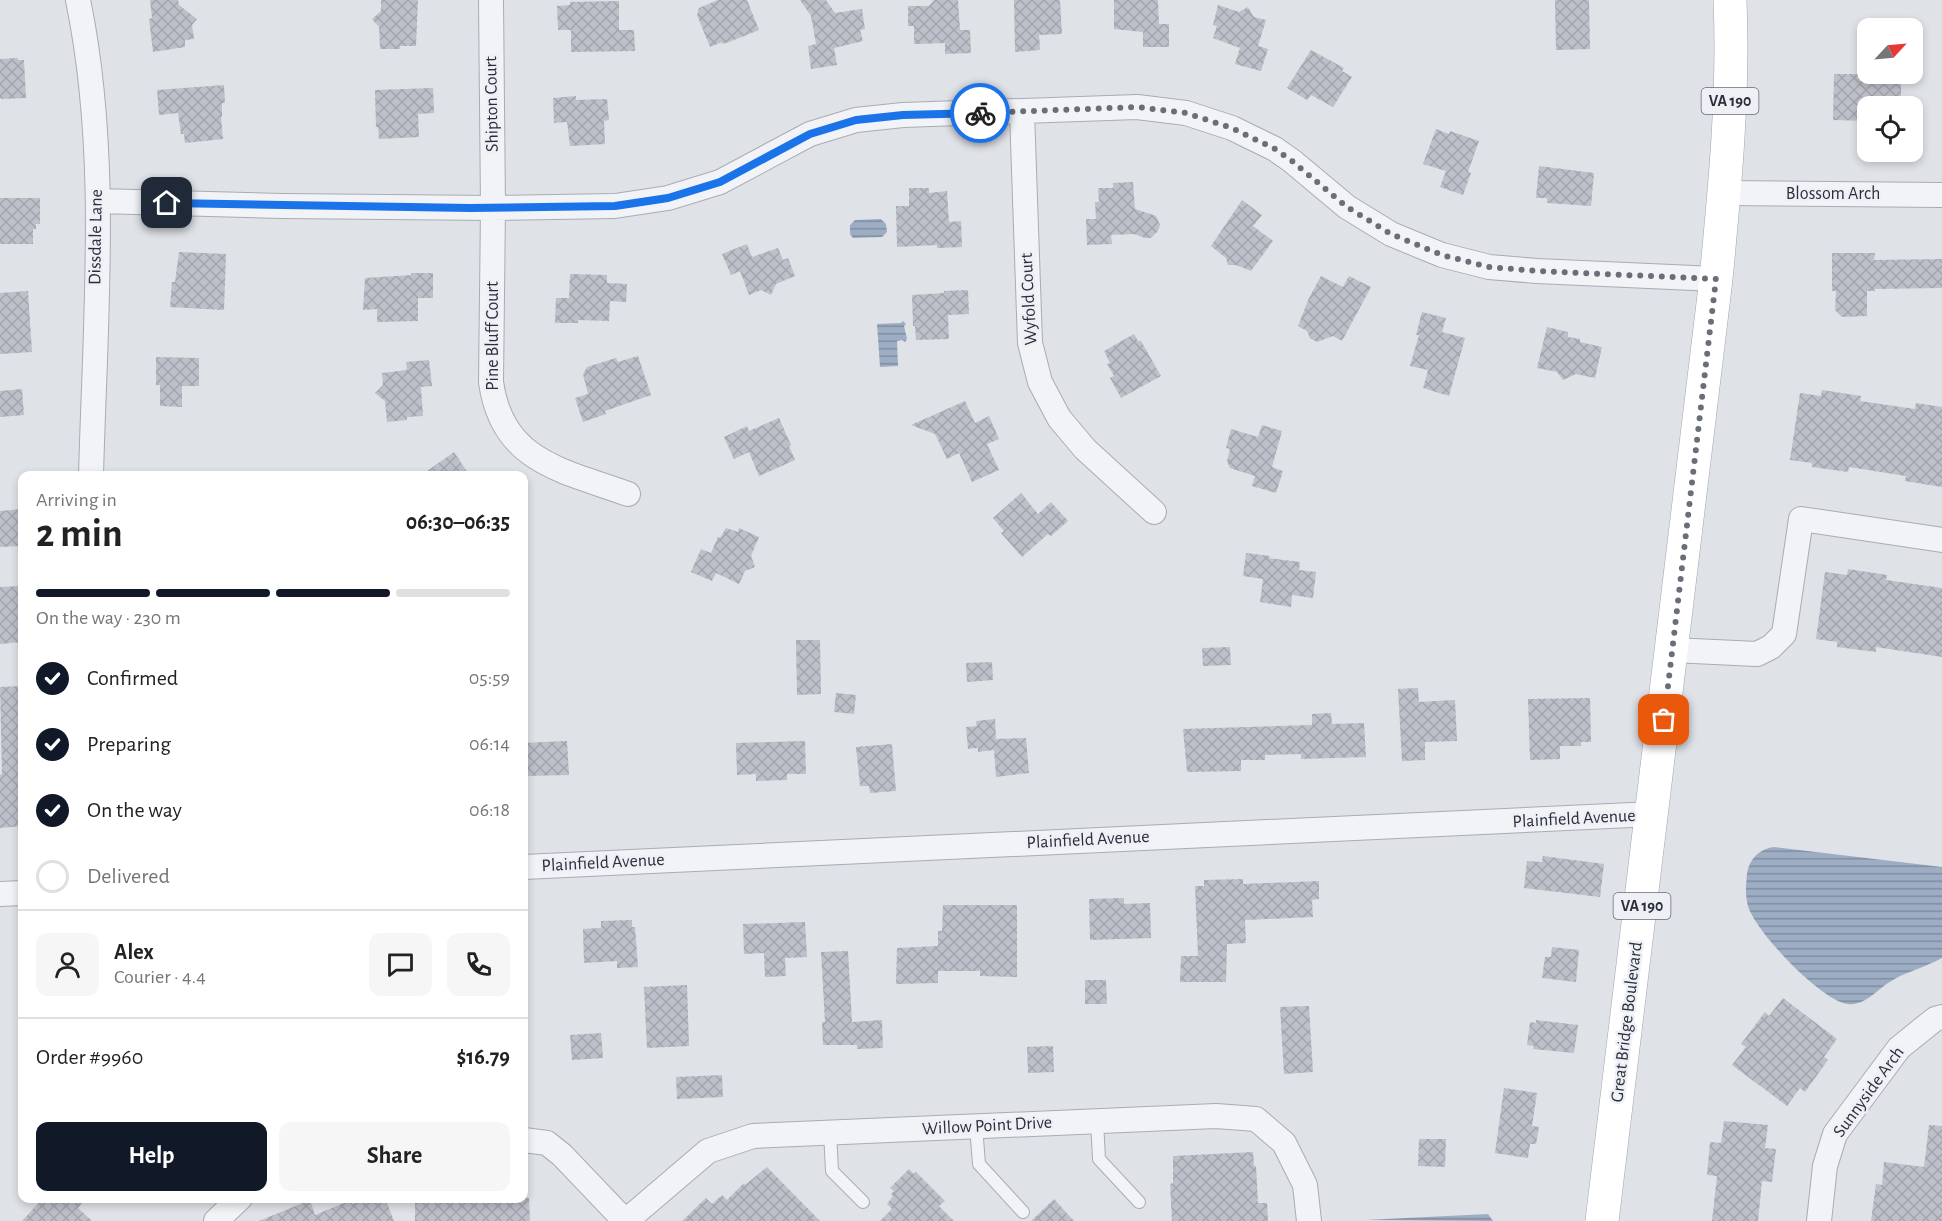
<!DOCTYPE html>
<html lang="en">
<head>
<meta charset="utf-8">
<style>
	:root { --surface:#fff; --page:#f6f6f6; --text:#222; --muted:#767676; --line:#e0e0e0; --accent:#111827 }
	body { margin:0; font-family:"Alegreya Sans",sans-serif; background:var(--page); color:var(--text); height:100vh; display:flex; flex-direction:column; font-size:22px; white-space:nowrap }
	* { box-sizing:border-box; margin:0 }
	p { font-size:20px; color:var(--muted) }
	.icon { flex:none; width:33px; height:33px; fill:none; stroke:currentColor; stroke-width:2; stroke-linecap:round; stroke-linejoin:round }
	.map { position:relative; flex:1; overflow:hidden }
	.details { position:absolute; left:18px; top:471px; width:510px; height:732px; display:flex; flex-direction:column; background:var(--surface); border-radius:12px; box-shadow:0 3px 9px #0003 }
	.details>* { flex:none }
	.needle { width:39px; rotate:64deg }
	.buttons { position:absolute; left:1857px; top:18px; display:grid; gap:12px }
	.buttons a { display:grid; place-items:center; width:66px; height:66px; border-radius:12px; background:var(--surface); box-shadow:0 3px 9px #0003; font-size:30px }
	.pin { position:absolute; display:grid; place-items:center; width:51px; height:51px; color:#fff; margin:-26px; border-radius:12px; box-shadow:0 3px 9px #0006 }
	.courier { position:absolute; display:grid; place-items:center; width:60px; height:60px; margin:-30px; border:4px solid #1a73e8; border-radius:50%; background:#fff; color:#222; box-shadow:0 2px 8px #0007 }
	.headline em { font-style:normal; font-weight:700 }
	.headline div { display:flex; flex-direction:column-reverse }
	.headline { display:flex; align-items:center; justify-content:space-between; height:102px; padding:0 18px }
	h1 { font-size:39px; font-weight:700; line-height:45px }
	.bar { display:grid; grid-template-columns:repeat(4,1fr); gap:9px 6px; align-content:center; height:72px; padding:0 18px }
	.bar i { height:8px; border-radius:4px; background:var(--line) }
	.bar .active { background:var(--accent) }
	.bar p { grid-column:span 4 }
	.line { display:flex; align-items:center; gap:15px; padding:0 18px; border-top:2px solid var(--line) }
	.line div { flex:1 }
	.round { display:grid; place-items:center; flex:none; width:63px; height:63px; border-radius:12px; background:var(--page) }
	ol { padding:0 18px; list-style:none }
	li { display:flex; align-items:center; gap:18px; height:66px }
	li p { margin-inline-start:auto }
	li .icon { padding:6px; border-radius:50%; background:var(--accent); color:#fff; stroke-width:4 }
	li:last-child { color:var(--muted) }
	li i { width:33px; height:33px; border:3px solid var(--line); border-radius:50% }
	.primary-button { display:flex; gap:12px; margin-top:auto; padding:12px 18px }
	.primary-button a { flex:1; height:69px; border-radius:12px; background:var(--accent); color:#fff; font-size:24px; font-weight:700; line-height:69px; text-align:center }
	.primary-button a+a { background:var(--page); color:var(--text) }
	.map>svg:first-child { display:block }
	.water { fill:url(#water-rules) }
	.building { fill:url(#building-cross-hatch) }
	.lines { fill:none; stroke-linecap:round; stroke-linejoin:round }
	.lane-casing { stroke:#a8acb4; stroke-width:14 }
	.street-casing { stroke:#a8acb4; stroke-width:26 }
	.primary-casing { stroke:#9fa5b2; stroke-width:34 }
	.lane { stroke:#f1f3f6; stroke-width:12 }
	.street { stroke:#f1f3f6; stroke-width:24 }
	.primary { stroke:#fff; stroke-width:33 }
	.done { stroke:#696e78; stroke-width:6; stroke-dasharray:0 10.8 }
	.route { stroke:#1a73e8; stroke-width:8 }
	.labels { text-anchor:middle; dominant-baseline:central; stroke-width:5; stroke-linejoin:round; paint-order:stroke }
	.shield { fill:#eef0f5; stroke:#646974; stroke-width:1.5 }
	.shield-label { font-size:16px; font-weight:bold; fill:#292f3d }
	.street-label { font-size:18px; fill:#292f3d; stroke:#eef0f5 }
</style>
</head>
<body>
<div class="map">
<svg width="1942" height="1221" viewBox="0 0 1942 1221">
	<defs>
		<pattern id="water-rules" width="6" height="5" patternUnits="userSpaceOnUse" patternTransform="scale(1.5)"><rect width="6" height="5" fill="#9dadc4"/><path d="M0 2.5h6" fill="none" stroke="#808da0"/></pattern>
		<pattern id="building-cross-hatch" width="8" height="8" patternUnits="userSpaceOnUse" patternTransform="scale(1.5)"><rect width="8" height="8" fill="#bdc0c9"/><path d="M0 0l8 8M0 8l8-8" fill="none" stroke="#a2a5ae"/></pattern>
	</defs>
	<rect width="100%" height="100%" fill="#dfe2e7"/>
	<path class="water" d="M881,219L886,224L887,232L882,237L853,238L850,234V225L855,220Z
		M903,321L906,324L904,326L907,339L905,342L902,340L897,341L898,366L880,367L877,324L901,323Z
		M1774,847L1942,867V958C1924,968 1904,972 1888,983C1876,991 1864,1006 1848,1004C1821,1001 1755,931 1748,906C1745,895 1746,884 1747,874C1749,859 1759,849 1774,847Z
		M1488,1214L1493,1221L1366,1220Z"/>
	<path class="building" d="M150,0H178L179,5L197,19L192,25L194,39L185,40V47L153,52L149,19L152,18Z
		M381,0H418L416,46H400V49H380L379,27L372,19L381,11Z
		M718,0H747L759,30L729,42L722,44V42L710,47L697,15L699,8Z
		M800,0H826L835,13L862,9L865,29L860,30L863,41L834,48L837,65L811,69L808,46L816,44L811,16Z
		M934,0H958L960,30H970L971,53L945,54V43L914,44V26H908V6H929Z
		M1014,0H1060L1062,34L1039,35L1040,50L1015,52Z
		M1114,0H1158L1159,24H1169V47H1143V32L1114,29Z
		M1555,0H1589L1590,49L1556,50Z
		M619,1V30H634L635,51L571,52V30H558L557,6L570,5V2Z
		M1218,5L1239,12L1248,7L1254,17L1266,20L1258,46L1268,49L1261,71L1235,64L1240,48L1213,38L1217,26L1213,25Z
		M1311,50L1344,68L1342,71L1352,77L1333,107L1311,95L1307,100L1287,88Z
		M18,58V60H24L26,98L2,99L0,98V59Z
		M1834,74H1901V106H1868V121L1833,120Z
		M224,85L225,103H222V117H221L223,139L185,143L184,134H181L178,113L159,115L157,90Z
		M433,88L434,113L418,114L419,137L379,139L378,127H376L375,90Z
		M576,96V100L607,99L609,120L604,121L605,144L570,146L567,122L554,123L553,98Z
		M1436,129L1449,134L1450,131L1479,141L1468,172L1471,173L1463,195L1440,187L1446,171L1423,164Z
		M1539,166L1594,173L1591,206L1547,203V198H1536Z
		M1133,182L1135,209L1156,216L1160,225L1158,231L1151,238H1145L1134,234L1111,235L1112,244L1087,245L1086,219H1096L1095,202H1099L1098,188H1113V183Z
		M909,188H929V193L947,191L949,222L961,221L962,247L937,248V245L897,247L896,206H909Z
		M0,198H40V224H36V229H33V244H0Z
		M1242,200L1262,215L1253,226L1273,241L1251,271L1236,265H1228L1226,258L1211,246Z
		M747,244L752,257L778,248L783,260L788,258L795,276L776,284L771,295L761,290L749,295L740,271L731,275L722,254Z
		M179,252L226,254L224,310L170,307L172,282H175Z
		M1832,253H1875L1874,260L1942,259V288L1874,289L1875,291H1867V316L1842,317L1835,310L1836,291H1832Z
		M411,273H433V298H418V321L377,322V309L363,310L365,278L411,275Z
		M570,274L607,275V283L627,284L626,302L610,301L609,321L578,320V323H555L556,298H569Z
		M1321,276L1343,287L1349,276L1371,287L1342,341L1333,336L1317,342L1310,338L1307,331L1298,326L1309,298Z
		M968,290L969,314L948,315L949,339L916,340L915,326H913L912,295L944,293V291Z
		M28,291L32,352L0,354V293Z
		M1422,312L1446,318L1442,332L1465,338L1449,396L1423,388L1428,370L1410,366L1419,335H1416Z
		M1547,327L1568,332V337L1580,339V342L1602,347L1595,378L1576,374L1563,380L1557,372L1537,368Z
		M1134,334L1138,341H1141L1161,376L1121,398L1110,378L1114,376L1107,364L1110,363L1104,351Z
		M638,356L651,395L605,411L606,414L583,422L575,398L588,394L583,374L587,367L616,358L618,362Z
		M156,357L199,358V386H182V407L160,406V385H156Z
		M429,360L432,386L421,387L423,416L407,417V420L387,422L385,401L375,393L383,385L382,373L407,370L406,362Z
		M22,389L24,415L0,417V391Z
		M1822,390L1861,396L1860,401L1915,409L1916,403L1942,407V487L1905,481L1906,476L1849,467L1848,472L1812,467V463L1790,460L1800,393L1821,396Z
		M965,401L975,423L989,416L999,439L987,444L999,470L972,482L959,453L947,459L935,434L911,425Z
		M779,418L791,445L789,446L795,460L759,476L749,452L734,459L724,437L747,426L749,431Z
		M1262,425L1282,431L1272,467L1283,471L1276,493L1252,486L1255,476L1230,468L1227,461L1230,449L1226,448L1231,429L1258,437Z
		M454,452L470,476H420Z
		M1021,493L1038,514L1051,502L1068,521L1051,536L1048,534L1022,557L1001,533L1004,531L993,518Z
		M21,509L22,546L0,547V511Z
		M726,528L738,532L739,528L759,537L751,556L755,567L745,571L739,584L716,573L712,581L691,572L701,549L711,553L718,537L720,538Z
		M1246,553L1270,556L1269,558L1300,562L1299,570L1316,572L1313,598L1292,595L1291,607L1260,602L1263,579L1243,576Z
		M1848,569L1887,575L1886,580L1942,588V657L1876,647V652L1837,647V642L1816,639L1825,572L1847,575Z
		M22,586V642L0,644V587Z
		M796,640H820L821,694L797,695Z
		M1230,647L1231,665L1203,666L1202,648Z
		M992,662L993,680L967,682L966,663Z
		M22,686V826L0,828V775L2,774L0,687Z
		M1418,688L1419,702L1455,700L1457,741L1425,742V760L1402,761L1398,689Z
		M836,693L856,695L854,714L834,712Z
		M1590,698L1591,742H1581V746H1560V759L1530,760L1528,699Z
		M1331,713L1332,724L1364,723L1366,757L1301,759V754L1265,755V760H1241V771L1187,772L1183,729L1312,725V714Z
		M995,719L996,739L1026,738L1029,773L996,777L994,750L978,752V748L968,749L966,727L977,726L976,721Z
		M567,741L569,775L524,776V743Z
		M805,741L806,774H787V780L756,781V774L737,775L736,743Z
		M892,744L896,791L870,793L869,786H860L856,747Z
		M1543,856L1604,864L1600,897L1524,888L1527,861L1542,862Z
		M1243,879V884L1319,881V899L1312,900L1313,917L1245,920L1246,943L1227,944L1226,982H1180L1181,956H1198L1195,886H1204V880Z
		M1124,898V904L1150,903L1151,938L1090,940L1089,899Z
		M943,905H1017V977L980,976V971H938V983L896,984L897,948L938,946V931H942Z
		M632,920V927H635L638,967L617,968V961L584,963L583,929L601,928V921Z
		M805,922L807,957L785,958L786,976L765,977L764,953L744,954L743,924Z
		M1552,947L1579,950L1576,982L1542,978L1545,957H1551Z
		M848,951L852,1022L882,1020L883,1048L857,1049V1045H823L822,1022H825L821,952Z
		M1085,980H1106L1107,1004H1085Z
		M687,985L689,1046L647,1048L644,987Z
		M1783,998L1837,1039L1824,1057L1828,1060L1805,1092L1800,1088L1787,1106L1732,1065L1746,1047L1741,1044L1765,1012L1769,1016Z
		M1309,1006L1313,1072L1284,1074L1280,1007Z
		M1536,1020L1578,1025L1574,1053L1533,1049L1534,1046L1527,1045L1530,1022L1536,1023Z
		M601,1033L603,1058L572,1060L570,1035Z
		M1053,1046L1054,1072L1028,1073L1027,1047Z
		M722,1075L723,1097L677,1099L676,1077Z
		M1504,1088L1537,1093L1532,1126L1539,1127L1536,1144H1530L1528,1158L1495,1153Z
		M1724,1121L1768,1125L1765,1148L1776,1149L1772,1182L1762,1181L1758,1221H1712L1717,1176L1707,1175L1710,1142L1721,1143Z
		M1929,1125L1942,1126V1221H1871L1876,1184L1882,1185L1884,1162L1924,1167Z
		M1419,1139H1446L1445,1167L1418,1166Z
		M1253,1152L1254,1166H1256L1258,1203H1267L1268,1221H1172L1170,1184L1173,1183V1156Z
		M767,1167L820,1221H682L706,1198L712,1204L722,1195L727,1200L744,1183L745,1185Z
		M909,1169L914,1174L916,1172L945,1201L939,1206L954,1221H880L892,1209L887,1204L893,1196L891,1194L894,1191L890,1188Z
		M43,1198H86L78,1208L92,1221H22Z
		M366,1198H385L394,1221H259L310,1200L315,1215L351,1200L352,1204Z
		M415,1198H529L530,1221H415Z
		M1054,1199L1074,1221H1031Z"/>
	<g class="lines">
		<defs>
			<path id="lane" d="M1097,1121L1099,1159L1139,1202
				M976,1126L979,1164L1023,1212
				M830,1132L832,1171L863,1202"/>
			<path id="street" d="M78,0C110,154 95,319 91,476
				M491,0L493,208L491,382C502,462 562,470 628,494
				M1022,112L1030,343L1040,382L1059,418L1085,449L1154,512
				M1724,193L1942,195
				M98,201L282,206L493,208L615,206L668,198L720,182L810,134L856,120L903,115L1137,107L1186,113L1232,128L1275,149L1292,161L1347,207L1391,234L1442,255L1489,267L1537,271L1716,279
				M1672,650L1757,654L1771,647L1784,634L1801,519L1942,540
				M524,867L1653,814
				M0,894L22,893
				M524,1140L547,1143L562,1155L625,1221
				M216,1221L240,1198
				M626,1221L708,1151L753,1136L1216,1116L1256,1119L1284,1143L1305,1185L1309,1221
				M1819,1221L1825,1166L1835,1134L1899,1048L1935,1019L1942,1017"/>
			<path id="primary" d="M1602,1221L1716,279C1725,186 1734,93 1730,0"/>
		</defs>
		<use href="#lane" class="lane-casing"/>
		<use href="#street" class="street-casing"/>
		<use href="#primary" class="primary-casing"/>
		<use href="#lane" class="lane"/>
		<use href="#street" class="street"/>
		<use href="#primary" class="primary"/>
	</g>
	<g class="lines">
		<path class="done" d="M980,113L1137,107L1186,113L1232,128L1275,149L1292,161L1347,207L1391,234L1442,255L1489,267L1537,271L1716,279L1664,720"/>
		<path class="route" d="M167,203L470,208L615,206L668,198L720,182L810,134L856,120L903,115L980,113"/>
	</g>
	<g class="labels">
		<g class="shield">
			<rect x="1701.5" y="88" width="57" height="26" rx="4.5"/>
			<rect x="1613.5" y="893" width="57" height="26" rx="4.5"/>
		</g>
		<g class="shield-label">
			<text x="1730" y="101">VA 190</text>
			<text x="1642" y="906">VA 190</text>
		</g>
		<g class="street-label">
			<text transform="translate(492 104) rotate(-91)">Shipton Court</text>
			<text x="1833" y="194">Blossom Arch</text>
			<text transform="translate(96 237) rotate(-89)">Dissdale Lane</text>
			<text transform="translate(1029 299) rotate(-93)">Wyfold Court</text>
			<text transform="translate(493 336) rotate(-90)">Pine Bluff Court</text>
			<text transform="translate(1574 819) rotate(-3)">Plainfield Avenue</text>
			<text transform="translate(1088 840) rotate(-3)">Plainfield Avenue</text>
			<text transform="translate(603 863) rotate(-3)">Plainfield Avenue</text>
			<text transform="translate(1627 1022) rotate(-83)">Great Bridge Boulevard</text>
			<text transform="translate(1869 1092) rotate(-54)">Sunnyside Arch</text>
			<text transform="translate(987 1126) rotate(-3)">Willow Point Drive</text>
		</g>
	</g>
</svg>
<div class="buttons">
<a><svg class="needle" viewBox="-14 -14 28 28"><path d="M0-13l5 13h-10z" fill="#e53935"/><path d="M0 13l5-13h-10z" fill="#767676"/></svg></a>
<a><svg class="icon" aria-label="locate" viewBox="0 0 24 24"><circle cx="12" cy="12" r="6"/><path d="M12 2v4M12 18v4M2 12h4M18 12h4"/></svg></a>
</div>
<div class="pin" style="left:1664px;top:720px;background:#ea580c"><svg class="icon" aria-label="bag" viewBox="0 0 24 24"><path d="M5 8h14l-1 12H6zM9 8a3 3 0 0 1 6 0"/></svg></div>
<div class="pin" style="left:167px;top:203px;background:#1f2937"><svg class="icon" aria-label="home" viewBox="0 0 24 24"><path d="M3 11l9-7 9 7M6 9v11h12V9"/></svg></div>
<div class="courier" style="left:980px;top:113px"><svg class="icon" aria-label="bike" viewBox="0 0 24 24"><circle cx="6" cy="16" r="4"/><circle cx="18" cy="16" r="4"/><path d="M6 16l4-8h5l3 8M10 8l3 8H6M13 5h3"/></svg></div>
<section class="details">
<div class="headline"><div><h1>2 min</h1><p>Arriving in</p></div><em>06:30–06:35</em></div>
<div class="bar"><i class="active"></i><i class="active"></i><i class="active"></i><i></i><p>On the way · 230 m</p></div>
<ol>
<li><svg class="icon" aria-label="check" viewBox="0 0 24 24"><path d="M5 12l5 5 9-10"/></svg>Confirmed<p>05:59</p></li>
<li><svg class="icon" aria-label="check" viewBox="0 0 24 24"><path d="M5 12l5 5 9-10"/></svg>Preparing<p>06:14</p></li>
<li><svg class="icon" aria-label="check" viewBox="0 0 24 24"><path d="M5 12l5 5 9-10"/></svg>On the way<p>06:18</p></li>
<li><i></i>Delivered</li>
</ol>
<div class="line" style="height:108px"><a class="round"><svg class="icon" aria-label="person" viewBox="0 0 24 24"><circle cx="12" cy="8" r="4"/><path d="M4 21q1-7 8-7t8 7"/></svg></a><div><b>Alex</b><p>Courier · 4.4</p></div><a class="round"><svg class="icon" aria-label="chat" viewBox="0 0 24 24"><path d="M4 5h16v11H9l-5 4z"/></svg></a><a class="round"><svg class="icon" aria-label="phone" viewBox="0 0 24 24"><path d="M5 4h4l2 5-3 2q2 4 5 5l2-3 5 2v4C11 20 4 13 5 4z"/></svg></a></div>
<div class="line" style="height:78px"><div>Order #9960</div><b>$16.79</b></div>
<div class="primary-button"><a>Help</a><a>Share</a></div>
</section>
</div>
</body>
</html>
